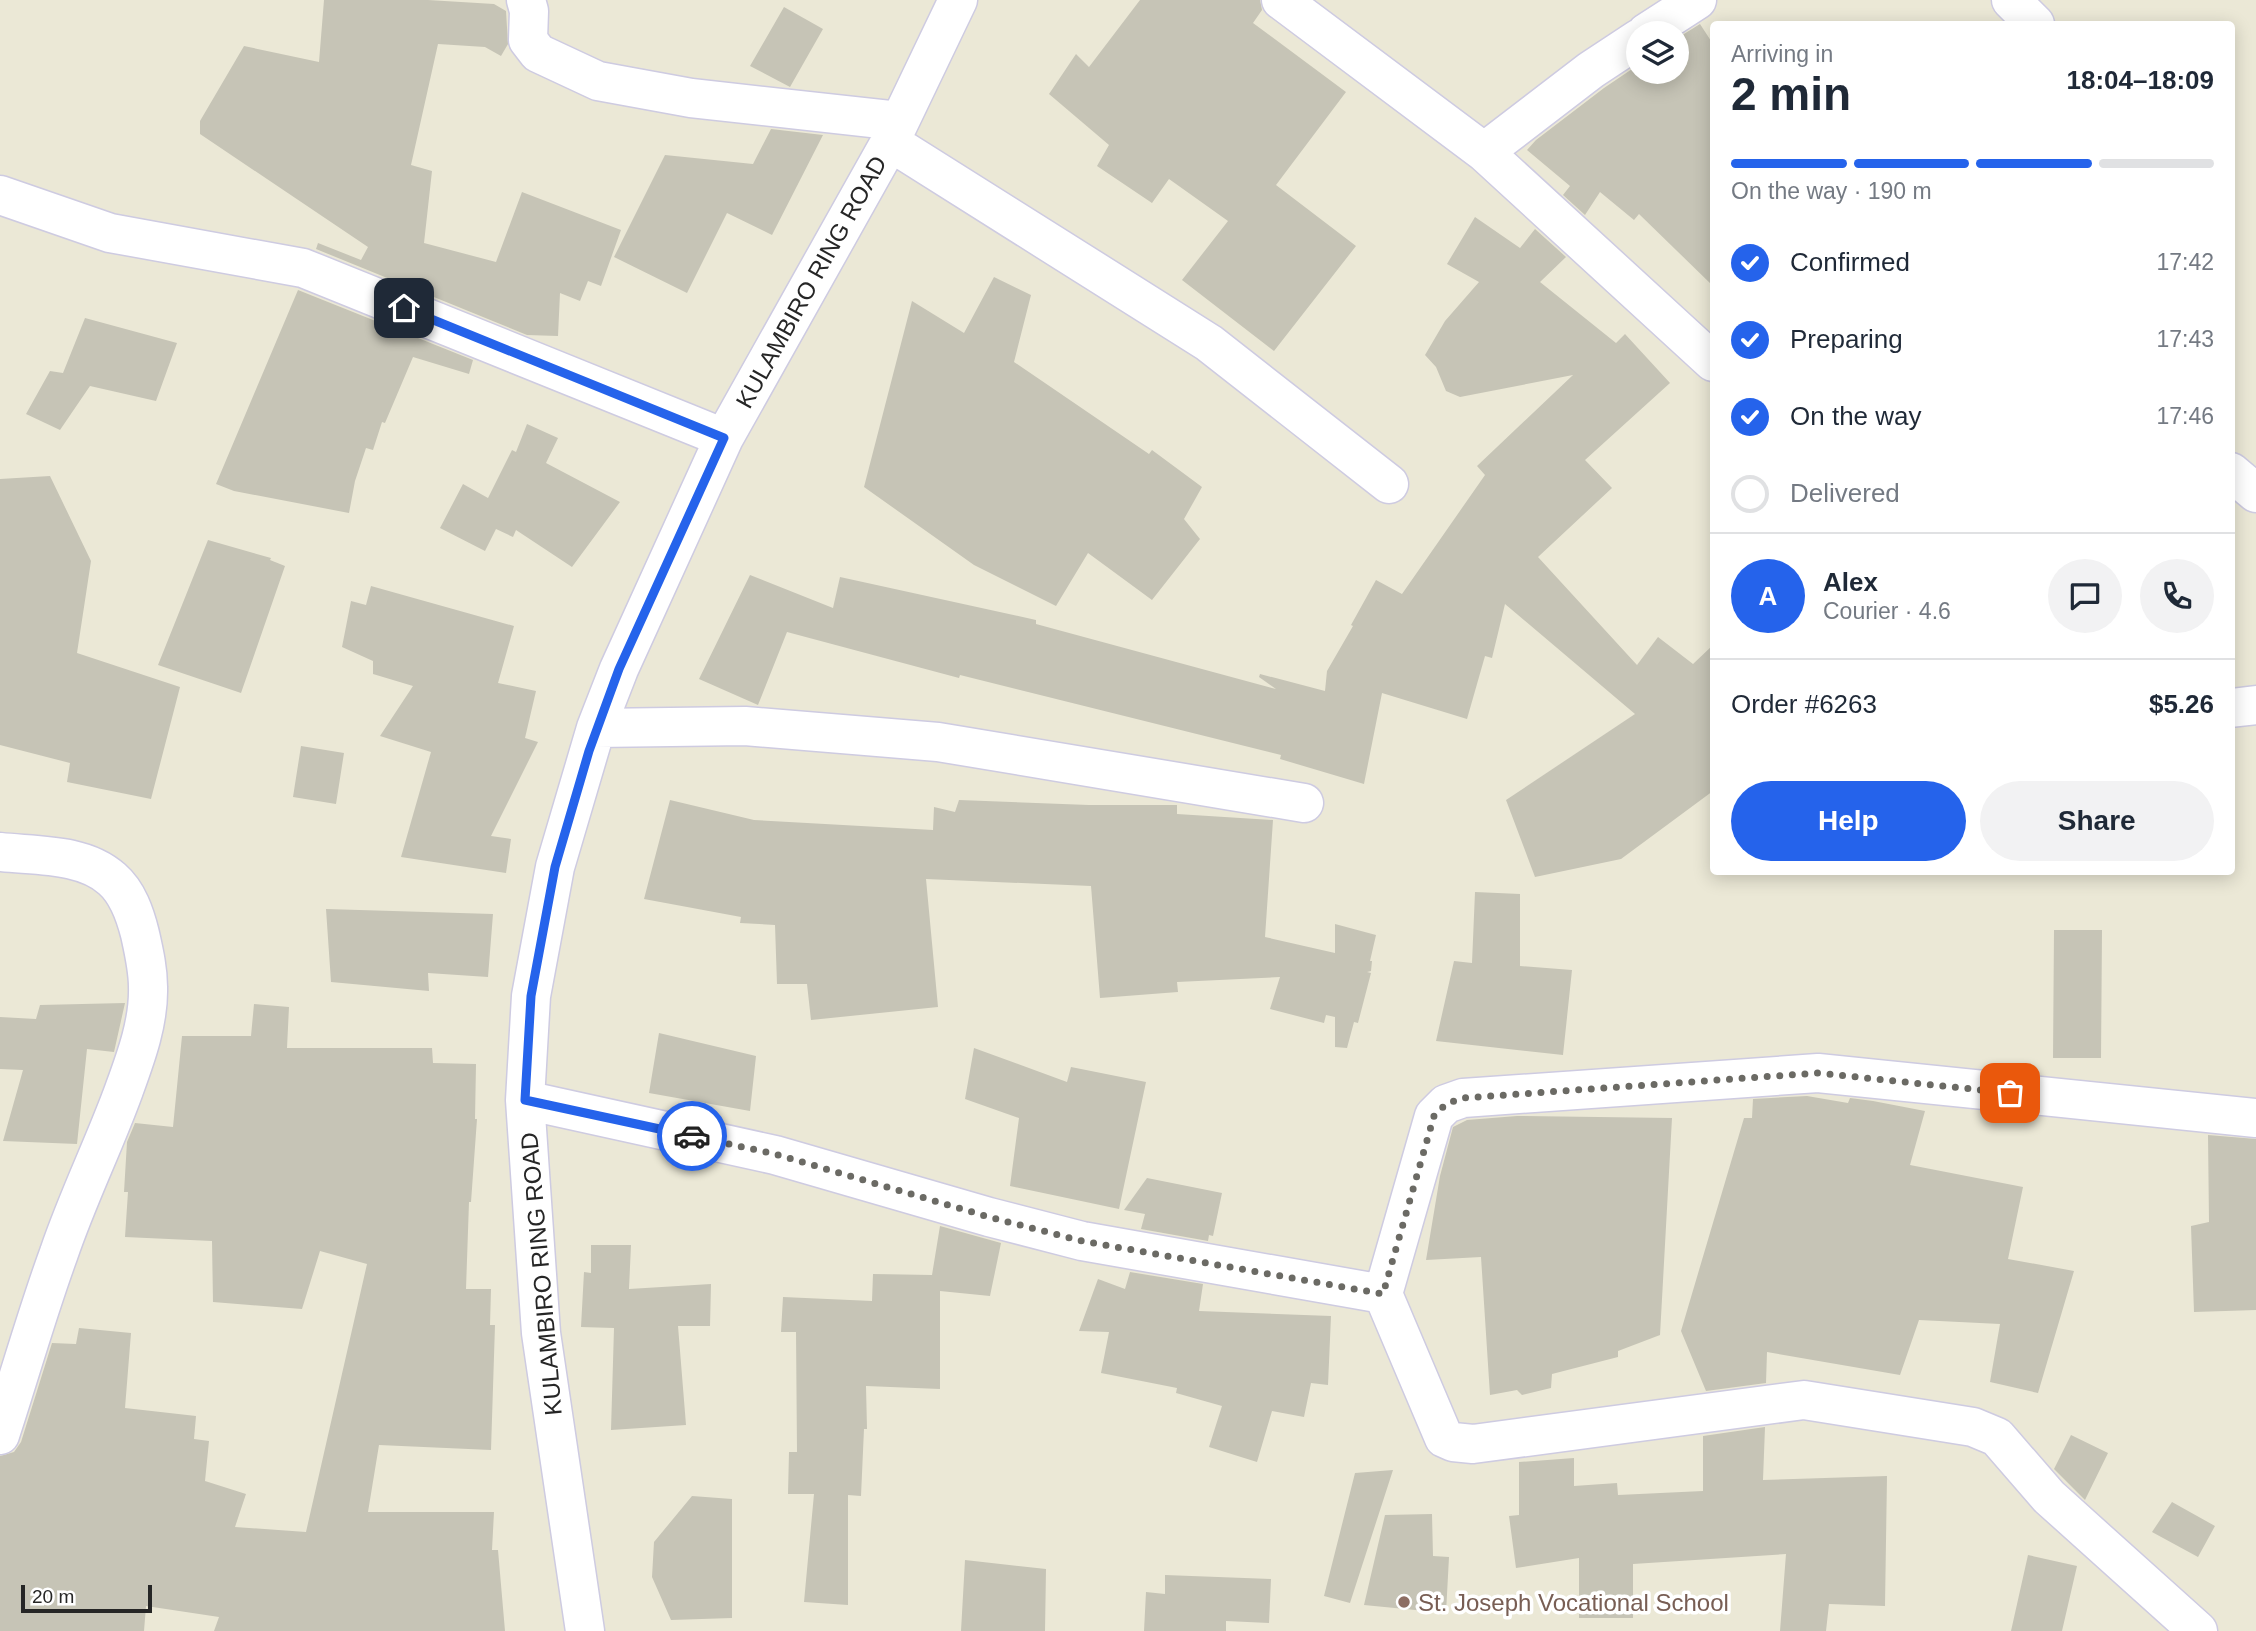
<!DOCTYPE html>
<html lang="en">
<head>
<meta charset="utf-8">
<style>
	:root { --surface:#fff; --page:#f2f2f3; --text:#1f2937; --muted:#747a83; --line:#e0e1e3; --accent:#2563eb }
	body { margin:0; font-family:Arial,sans-serif; background:var(--page); color:var(--text); height:100vh; display:flex; flex-direction:column; font-size:26px; white-space:nowrap }
	* { box-sizing:border-box; margin:0 }
	p { font-size:23px; color:var(--muted) }
	.icon { flex:none; width:38px; height:38px; fill:none; stroke:currentColor; stroke-width:2; stroke-linecap:round; stroke-linejoin:round }
	.map { position:relative; flex:1; overflow:hidden }
	.drawer { position:absolute; left:1710px; top:21px; width:525px; height:854px; display:flex; flex-direction:column; background:var(--surface); border-radius:7px; box-shadow:0 4px 18px #0003 }
	.drawer>* { flex:none }
	.controls { position:absolute; left:1626px; top:21px; display:grid; gap:14px }
	.controls a { display:grid; place-items:center; width:63px; height:63px; border-radius:50%; background:var(--surface); box-shadow:0 4px 18px #0003; font-size:35px }
	.scale { position:absolute; left:21px; bottom:18px; width:131px; box-sizing:border-box; padding-left:7px; border:4px solid #262626; border-top:0; font-size:19px; line-height:24px; white-space:nowrap; color:#262626; -webkit-text-stroke:5px #fff; paint-order:stroke }
	.pin { position:absolute; display:grid; place-items:center; width:60px; height:60px; color:#fff; margin:-30px; border-radius:14px; box-shadow:0 4px 10px #0006 }
	.courier { position:absolute; display:grid; place-items:center; width:70px; height:70px; margin:-35px; border:5px solid #2563eb; border-radius:50%; background:#fff; color:#222; box-shadow:0 2px 9px #0007 }
	.head em { font-style:normal; font-weight:700 }
	.head div { display:flex; flex-direction:column-reverse }
	.head { display:flex; align-items:center; justify-content:space-between; height:119px; padding:0 21px }
	h1 { font-size:46px; font-weight:700; line-height:52px }
	.bar { display:grid; grid-template-columns:repeat(4,1fr); gap:10px 7px; align-content:center; height:84px; padding:0 21px }
	.bar i { height:9px; border-radius:5px; background:var(--line) }
	.bar .current { background:var(--accent) }
	.bar p { grid-column:span 4 }
	.line { display:flex; align-items:center; gap:18px; padding:0 21px; border-top:2px solid var(--line) }
	.line div { flex:1 }
	.round { display:grid; place-items:center; flex:none; width:74px; height:74px; border-radius:37px; background:var(--page) }
	ol { padding:0 21px; list-style:none }
	li { display:flex; align-items:center; gap:21px; height:77px }
	li p { margin-inline-start:auto }
	li .icon { padding:7px; border-radius:50%; background:var(--accent); color:#fff; stroke-width:4 }
	li:last-child { color:var(--muted) }
	li i { width:38px; height:38px; border:4px solid var(--line); border-radius:50% }
	.primary-button { display:flex; gap:14px; margin-top:auto; padding:14px 21px }
	.primary-button a { flex:1; height:80px; border-radius:42px; background:var(--accent); color:#fff; font-size:28px; font-weight:700; line-height:80px; text-align:center }
	.primary-button a+a { background:var(--page); color:var(--text) }
	.map>svg:first-child { display:block }
	.building { fill:#c6c4b6 }
	.lines { fill:none; stroke-linecap:round; stroke-linejoin:round }
	.minor-casing { stroke:#cecbe1; stroke-width:41 }
	.minor { stroke:#fff; stroke-width:38 }
	.done { stroke:#6b6a64; stroke-width:7; stroke-dasharray:0 12.6 }
	.route { stroke:#2563eb; stroke-width:9 }
	.education-dot { fill:#8d6e63; stroke:#fff; stroke-width:2.5 }
	.labels { text-anchor:middle; dominant-baseline:central; stroke-width:7; stroke-linejoin:round; paint-order:stroke }
	.street-label { font-size:24px; fill:#262626; stroke:#fff }
	.education-label { font-size:24px; fill:#785e54; stroke:#fff; text-anchor:start }
</style>
</head>
<body>
<div class="map">
<svg width="2256" height="1631" viewBox="0 0 2256 1631">
	<rect width="100%" height="100%" fill="#ebe8d6"/>
	<path class="building" d="M324,0H428L494,4L506,11L508,44L501,56L485,47L438,44L411,165L432,171L424,243L496,262L522,192L621,230L601,286L588,281L580,301L560,293L558,336L527,335L316,249L318,243L361,260L368,247L200,134V121L244,46L319,62Z
		M1140,0H1260L1262,10L1253,23L1346,92L1276,185L1356,246L1274,351L1182,280L1228,221L1169,179L1152,203L1097,166L1109,145L1049,94L1076,54L1089,67Z
		M784,7L823,29L790,87L750,66Z
		M1700,24L1713,44V286L1639,214L1634,220L1600,192L1585,215L1563,195L1570,186L1527,150L1536,140L1604,88L1638,65V72H1676V39Z
		M771,129L823,135L772,235L727,213L687,293L614,257L665,155L753,164Z
		M1475,217L1520,248L1535,229L1566,257L1540,282L1616,343L1625,334L1670,383L1585,460L1612,488L1538,557L1637,665L1658,637L1693,664L1713,645V791L1621,859L1535,877L1506,800L1635,714L1505,604L1492,658L1485,656L1467,719L1382,693L1364,784L1280,759L1281,755L960,675L959,678L787,632L758,705L699,679L750,575L833,608L840,577L1036,620V624L1276,689L1259,677L1260,674L1325,691L1327,671L1353,626L1351,625L1376,580L1402,594L1485,475L1477,466L1573,375L1460,397L1446,391L1436,367L1425,355L1445,321L1479,282L1447,264Z
		M994,277L1031,295L1014,362L1149,454L1152,450L1202,487L1184,519L1200,539L1152,600L1088,553L1056,606L974,565L864,487L912,301L964,333Z
		M298,290L473,360L469,374L413,357L385,423L382,422L373,450L366,448L355,481L349,513L234,491L216,484Z
		M85,318L177,343L156,401L90,386L60,430L26,414L50,371L63,373Z
		M527,424L558,438L546,463L620,502L572,567L516,530L513,537L496,529L485,551L440,528L463,484L488,498L512,450L516,452Z
		M50,476L91,561L77,653L180,687L151,799L67,782L70,763L0,745V479Z
		M208,540L271,558L270,560L285,566L241,693L158,665Z
		M371,586L514,626L498,683L536,691L525,738L538,742L491,836L511,839L506,873L401,857L431,752L380,736L413,686L373,674V661L342,647L351,601L366,605Z
		M301,746L344,753L336,804L293,797Z
		M670,800L754,820L933,830L934,807L955,812L959,800L1089,805H1177V814L1273,820L1265,937L1335,953V924L1376,935L1370,961H1372L1371,971L1367,972L1371,973L1358,1023L1354,1022L1347,1048L1335,1047V1017L1326,1015L1324,1023L1270,1009L1280,977L1177,982L1178,992L1100,998L1091,886L926,879L938,1007L811,1020L807,984H777L775,925L740,923L741,917L644,899Z
		M1475,892L1520,894V966L1572,970L1563,1055L1436,1041L1454,961L1472,963Z
		M326,909L493,914L488,977L428,973L429,991L331,982Z
		M2054,930H2102L2101,1058H2053Z
		M125,1003L114,1052L87,1049L77,1144L3,1141L23,1070L0,1069V1017L36,1019L40,1005Z
		M254,1004L289,1007L287,1048H432L433,1063L476,1064L475,1119H477L471,1202H469L466,1289H491L490,1325H495L491,1450L379,1445L368,1512H494L492,1550H498L505,1631H214L219,1617L146,1606L144,1631H0V1456L14,1452L21,1442L52,1343L76,1344L79,1328L131,1333L125,1408L196,1416L194,1439L209,1441L205,1481L246,1494L235,1527L306,1532L367,1264L320,1251L302,1309L213,1302L212,1241L125,1237L128,1192H124L127,1142L135,1123L173,1127L182,1036H251Z
		M659,1033L756,1056L750,1111L649,1093Z
		M974,1048L1067,1082L1071,1067L1146,1082L1119,1209L1010,1186L1019,1118L965,1099Z
		M1807,1096L1848,1103L1850,1098L1873,1101L1925,1111L1910,1165L2023,1187L2008,1259L2074,1271L2038,1393L1990,1382L2000,1324L1919,1320L1900,1375L1767,1352L1766,1383L1706,1391L1681,1331L1744,1118H1752L1753,1099Z
		M1517,1116L1672,1118L1660,1335L1618,1351V1357L1552,1374L1551,1388L1522,1395L1517,1390L1490,1395L1481,1257L1426,1260L1440,1176L1453,1127L1467,1120Z
		M2208,1135L2256,1139V1310L2194,1312L2191,1226L2209,1222Z
		M1147,1178L1222,1193L1213,1236L1209,1235L1208,1241L1141,1229L1145,1214L1124,1210Z
		M940,1226L1001,1243L990,1296L940,1291V1389L866,1386L867,1429H864L861,1496L848,1495V1605L804,1602L814,1494H788L789,1452H797L796,1332H781L783,1297L872,1301L873,1274L932,1275Z
		M591,1245H631L629,1289L711,1284L710,1326H678L686,1425L611,1430L614,1328L581,1327L584,1272L591,1273Z
		M1130,1272L1203,1284L1199,1311L1331,1316L1328,1385L1311,1383L1304,1417L1272,1411L1257,1462L1209,1447L1222,1406L1176,1393L1177,1388L1101,1373L1109,1332L1079,1331L1098,1279L1125,1289Z
		M1765,1427L1763,1480L1887,1476L1885,1606L1829,1604L1826,1631H1780L1786,1554L1633,1564V1618H1579V1558L1516,1568L1509,1516L1519,1515V1462L1574,1458V1486L1617,1483L1618,1495L1703,1491V1436Z
		M2071,1435L2108,1453L2085,1500L2054,1469Z
		M1393,1470L1350,1603L1324,1596L1355,1473Z
		M692,1496L732,1499V1618L671,1620L652,1577L654,1542Z
		M2172,1502L2215,1526L2198,1557L2152,1532Z
		M1432,1514L1433,1556L1449,1557L1446,1613L1364,1605L1385,1515Z
		M2028,1555L2077,1566L2062,1631H2011Z
		M965,1560L1046,1569L1045,1631H961Z
		M1165,1575L1271,1579L1269,1623L1226,1621V1631H1144L1146,1592L1165,1594Z"/>
	<g class="lines">
		<defs>
			<path id="minor" d="M526,0L529,11L528,40L538,53L598,81L691,98L899,121
				M1281,0L1484,152L1713,362
				M2011,0L2035,24
				M1646,33L1697,0
				M890,142L1209,343L1389,484
				M1484,152L1591,70L1638,39
				M0,195L110,233L303,268L724,438
				M2231,472L2256,493
				M2231,708L2256,705
				M596,728L745,726L938,742L1304,803
				M0,852C36,856 83,853 112,879C128,893 135,914 140,934C144,952 148,969 148,987C149,1022 136,1057 124,1090C104,1145 78,1197 59,1253C37,1313 20,1374 0,1435
				M525,1100L775,1155L989,1217L1082,1241L1383,1294
				M585,1631L541,1333L525,1100L531,996L555,867L596,728L619,669L724,438L890,142L958,0
				M2198,1631L2049,1497L1997,1437L1973,1427L1804,1400L1473,1444L1453,1442L1444,1438L1383,1294L1434,1116L1446,1104L1463,1098L1818,1073L2256,1118"/>
		</defs>
		<use href="#minor" class="minor-casing"/>
		<use href="#minor" class="minor"/>
	</g>
	<g class="lines">
		<path class="done" d="M692,1136L775,1154L989,1217L1082,1241L1383,1294L1434,1116L1446,1104L1463,1098L1818,1073L2010,1093"/>
		<path class="route" d="M404,308L724,438L619,669L589,751L555,867L531,996L525,1100L692,1136"/>
	</g>
	<circle class="education-dot" cx="1404" cy="1602" r="7"/>
	<g class="labels">
		<g class="street-label">
			<text transform="translate(811 282) rotate(-61)">KULAMBIRO RING ROAD</text>
			<text transform="translate(541 1274) rotate(-95)">KULAMBIRO RING ROAD</text>
		</g>
		<g class="education-label">
			<text x="1418" y="1602">St. Joseph Vocational School</text>
		</g>
	</g>
</svg>
<div class="controls">
<a><svg class="icon" aria-label="layers" viewBox="0 0 24 24"><path d="M12 4l9 5-9 5-9-5zM3 14l9 5 9-5"/></svg></a>
</div>
<div class="scale">20 m</div>
<div class="pin" style="left:2010px;top:1093px;background:#ea580c"><svg class="icon" aria-label="bag" viewBox="0 0 24 24"><path d="M5 8h14l-1 12H6zM9 8a3 3 0 0 1 6 0"/></svg></div>
<div class="pin" style="left:404px;top:308px;background:#1f2937"><svg class="icon" aria-label="home" viewBox="0 0 24 24"><path d="M3 11l9-7 9 7M6 9v11h12V9"/></svg></div>
<div class="courier" style="left:692px;top:1136px"><svg class="icon" aria-label="car" viewBox="0 0 24 24"><path d="M5 17H2v-5l4-1 3-4h7l3 4 3 1v5h-3M9 17h6M6 11h13"/><circle cx="7" cy="17" r="2"/><circle cx="17" cy="17" r="2"/></svg></div>
<section class="drawer">
<div class="head"><div><h1>2 min</h1><p>Arriving in</p></div><em>18:04–18:09</em></div>
<div class="bar"><i class="current"></i><i class="current"></i><i class="current"></i><i></i><p>On the way · 190 m</p></div>
<ol>
<li><svg class="icon" aria-label="check" viewBox="0 0 24 24"><path d="M5 12l5 5 9-10"/></svg>Confirmed<p>17:42</p></li>
<li><svg class="icon" aria-label="check" viewBox="0 0 24 24"><path d="M5 12l5 5 9-10"/></svg>Preparing<p>17:43</p></li>
<li><svg class="icon" aria-label="check" viewBox="0 0 24 24"><path d="M5 12l5 5 9-10"/></svg>On the way<p>17:46</p></li>
<li><i></i>Delivered</li>
</ol>
<div class="line" style="height:126px"><b class="round" style="background:var(--accent);color:#fff">A</b><div><b>Alex</b><p>Courier · 4.6</p></div><a class="round"><svg class="icon" aria-label="chat" viewBox="0 0 24 24"><path d="M4 5h16v11H9l-5 4z"/></svg></a><a class="round"><svg class="icon" aria-label="phone" viewBox="0 0 24 24"><path d="M5 4h4l2 5-3 2q2 4 5 5l2-3 5 2v4C11 20 4 13 5 4z"/></svg></a></div>
<div class="line" style="height:91px"><div>Order #6263</div><b>$5.26</b></div>
<div class="primary-button"><a>Help</a><a>Share</a></div>
</section>
</div>
</body>
</html>
